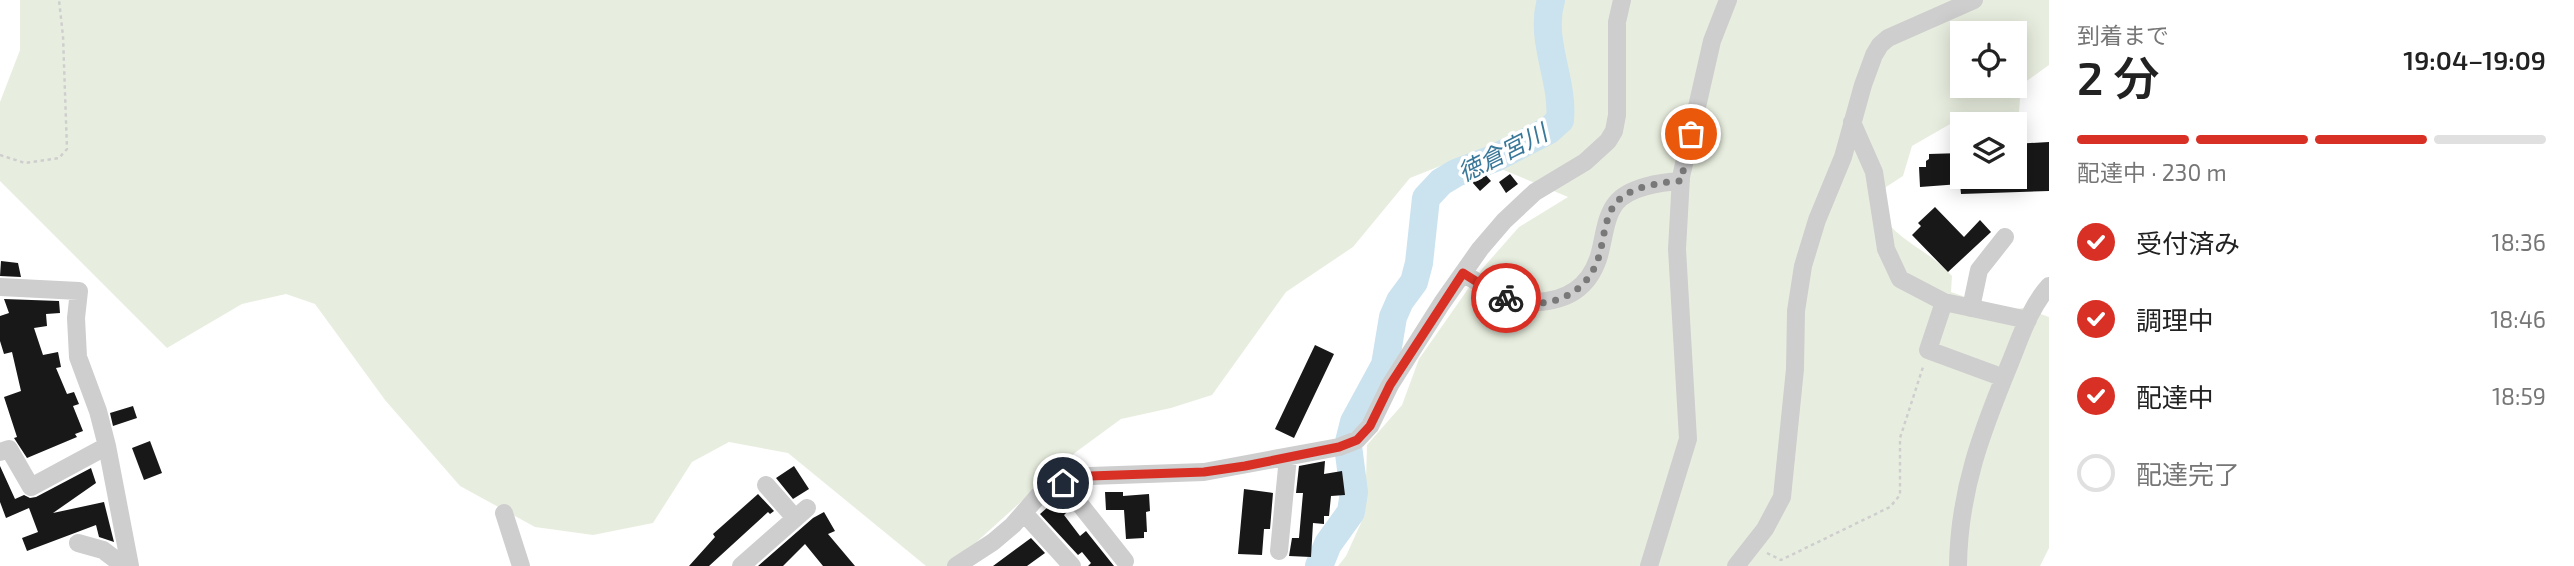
<!DOCTYPE html>
<html lang="ja">
<head>
<meta charset="utf-8">
<style>
	:root { --surface:#fff; --page:#f2f2f2; --text:#222; --muted:#767676; --line:#e0e0e0; --accent:#d93025 }
	body { margin:0; font-family:"Exo 2","Noto Sans JP",sans-serif; background:var(--page); color:var(--text); height:100vh; display:flex; flex-direction:column; font-size:26px; white-space:nowrap }
	* { box-sizing:border-box; margin:0 }
	p { font-size:23px; color:var(--muted) }
	.icon { flex:none; width:38px; height:38px; fill:none; stroke:currentColor; stroke-width:2; stroke-linecap:round; stroke-linejoin:round }
	.map { position:relative; flex:1; overflow:hidden }
	.side { display:flex; flex-direction:column; background:var(--surface); width:525px }
	.side>* { flex:none }
	.controls { position:absolute; left:1950px; top:21px; display:grid; gap:14px }
	.controls a { display:grid; place-items:center; width:77px; height:77px; border-radius:0px; background:var(--surface); box-shadow:0 4px 18px #0003; font-size:35px }
	.pin { position:absolute; display:grid; place-items:center; width:60px; height:60px; color:#fff; margin:-30px; border:4px solid #fff; border-radius:50%; box-shadow:0 2px 7px #0007 }
	.courier { position:absolute; display:grid; place-items:center; width:70px; height:70px; margin:-35px; border:5px solid #d93025; border-radius:50%; background:#fff; color:#222; box-shadow:0 2px 9px #0007 }
	.overview em { font-style:normal; font-weight:600 }
	.overview div { display:flex; flex-direction:column-reverse }
	.overview { display:flex; align-items:center; justify-content:space-between; height:119px; padding:0 28px }
	h1 { font-size:46px; font-weight:600; line-height:52px }
	.bar { display:grid; grid-template-columns:repeat(4,1fr); gap:10px 7px; align-content:center; height:84px; padding:0 28px }
	.bar i { height:9px; border-radius:5px; background:var(--line) }
	.bar .selected { background:var(--accent) }
	.bar p { grid-column:span 4 }
	ol { padding:0 28px; list-style:none }
	li { display:flex; align-items:center; gap:21px; height:77px }
	li p { margin-inline-start:auto }
	li .icon { padding:7px; border-radius:50%; background:var(--accent); color:#fff; stroke-width:4 }
	li:last-child { color:var(--muted) }
	li i { width:38px; height:38px; border:4px solid var(--line); border-radius:50% }
	main { display:flex; flex:1; min-height:0 }
	.map>svg:first-child { display:block }
	.green { fill:#e8eedf; fill-rule:evenodd }
	.lines { fill:none; stroke-linecap:round; stroke-linejoin:round }
	.river { stroke:#cbe2ef; stroke-width:28 }
	.building { fill:#181818 }
	.path { stroke:#cecece; stroke-width:2.5; stroke-dasharray:3.5 3.5; stroke-linecap:butt }
	.minor { stroke:#cecece; stroke-width:18 }
	.done { stroke:#797979; stroke-width:7; stroke-dasharray:0 12.6 }
	.route { stroke:#d93025; stroke-width:9 }
	.labels { text-anchor:middle; dominant-baseline:central; stroke-width:7; stroke-linejoin:round; paint-order:stroke }
	.water-label { font-size:24px; font-style:italic; fill:#397899; stroke:#fff }
</style>
</head>
<body>
<main>
<div class="map">
<svg width="2049" height="566" viewBox="0 0 2049 566">
	<rect width="100%" height="100%" fill="#fff"/>
	<path class="green" d="M20,0H2049V65L2021,85L2019,112L1995,122L1952,123L1912,146L1903,176L1886,187L1877,204C1889,238 1925,247 1948,272L1952,276L1951,292L1974,300L1986,314L2023,308L2049,317V548L2040,566H1338L1346,556L1365,514L1367,445L1402,405L1419,359L1482,269L1519,227L1568,197L1468,155L1410,178L1353,247L1286,292L1212,395L1171,408L1121,419L1076,452L950,566H926L788,453L729,442L692,462L653,523L593,535L535,527L460,486L385,400L315,304L286,294L242,304L167,348L0,181V102L20,50ZM1962,33H2014V86H1962Z"/>
	<g class="lines">
		<path class="river" d="M1319,566L1328,544L1351,512L1354,492L1348,446L1354,422L1385,365L1393,317L1400,301L1414,282L1419,263L1426,198L1441,182L1456,173L1495,158L1549,130L1560,120C1564,80 1539,40 1551,0"/>
	</g>
	<path class="building" d="M2049,142V191L1961,194L1960,184L1920,187L1919,167H1926V161L1929,159V154L1962,153V181L1966,177H2014V144Z
		M1483,172L1491,181L1480,191L1472,182Z
		M1510,174L1518,184L1506,193L1499,182Z
		M1935,207L1964,237L1980,220L1991,232L1948,272L1912,235L1921,226L1918,223Z
		M1,261L18,263L21,277L0,276Z
		M4,299L59,301L60,313L46,314L47,326L34,328L43,355L58,352L61,367L56,368L67,394L74,392L79,404L73,406L83,431L75,434L77,437L27,458L14,438L17,437L4,397L21,391L12,352L4,354L0,341V316L9,313Z
		M1315,345L1334,354L1294,438L1275,429Z
		M133,406L137,418L113,426L110,413Z
		M150,441L162,473L144,480L132,448Z
		M1325,461L1324,474L1342,471L1345,495L1331,496L1329,516H1324V524L1313,523L1311,557L1289,556L1292,538H1299L1303,493H1296L1299,466Z
		M0,466L15,499L24,495L30,498L36,497L91,468L96,483L53,513L104,502L114,542L99,537L96,525L27,551L22,538L38,532L29,508L6,518L0,502Z
		M794,466L809,489L793,499L776,478Z
		M1244,489L1273,493L1270,529H1264L1262,555L1238,554Z
		M1105,492H1123V496L1149,494L1150,511L1146,512L1147,532H1144V538L1126,539L1124,510H1106Z
		M758,494L774,511L770,514L768,512L709,566H689L715,537L713,534Z
		M1057,499L1067,512L1064,515L1080,536L1086,531L1114,566H1088L1091,563L1082,552L1078,555L1040,514Z
		M824,512L835,531L828,534L855,566H823L805,544L783,566H758L813,518Z
		M1031,538L1045,553L1027,566H993Z"/>
	<g class="lines">
		<path class="path" d="M0,155L25,163L59,158L67,149L63,36L59,0
			M1767,553L1781,560L1890,507L1900,495V438L1923,367"/>
		<path class="minor" d="M1852,122L1874,172L1886,249L1900,279L1944,302
			M1463,273C1480,284 1496,295 1515,301C1522,304 1529,302 1536,302C1566,301 1588,288 1598,259C1604,242 1604,218 1616,203C1629,187 1661,182 1681,181
			M0,287L79,291L76,318L78,357L98,411L107,446L130,566
			M1971,308L1979,270L2005,237
			M2004,378L1928,350L1944,302L2028,320
			M0,452L9,449L31,487L107,446
			M1063,483L1125,561
			M766,485L795,518
			M504,513L521,566
			M1024,513L1072,566
			M78,543L103,550L124,566
			M1279,551L1288,457
			M741,566L807,508
			M956,566L993,542L1013,525L1040,494L1065,482L1090,476L1204,472L1339,447L1357,440L1370,426L1390,385L1442,303L1480,249L1504,221L1535,192L1585,162L1608,141L1614,131L1617,115V22L1622,0
			M1649,566L1688,439L1677,249L1681,177L1712,41L1728,0
			M1736,566L1765,529L1782,497L1795,369L1796,311L1803,266L1817,220L1843,157L1863,85L1874,55L1880,45L1888,38L1974,0
			M1958,566C1959,490 1982,431 2010,363C2021,336 2030,307 2049,286"/>
	</g>
	<g class="lines">
		<path class="done" d="M1506,298C1543,312 1585,298 1598,259C1604,242 1604,217 1616,203C1629,187 1661,182 1681,181L1691,134"/>
		<path class="route" d="M1063,483L1090,476L1204,472L1245,466L1339,447L1357,440L1370,426L1390,385L1463,273L1496,294L1506,298"/>
	</g>
	<g class="labels">
		<g class="water-label">
			<text transform="translate(1502 152) rotate(-27)">徳倉宮川</text>
		</g>
	</g>
</svg>
<div class="controls">
<a><svg class="icon" aria-label="locate" viewBox="0 0 24 24"><circle cx="12" cy="12" r="6"/><path d="M12 2v4M12 18v4M2 12h4M18 12h4"/></svg></a>
<a><svg class="icon" aria-label="layers" viewBox="0 0 24 24"><path d="M12 4l9 5-9 5-9-5zM3 14l9 5 9-5"/></svg></a>
</div>
<div class="pin" style="left:1691px;top:134px;background:#ea580c"><svg class="icon" aria-label="bag" viewBox="0 0 24 24"><path d="M5 8h14l-1 12H6zM9 8a3 3 0 0 1 6 0"/></svg></div>
<div class="pin" style="left:1063px;top:483px;background:#1f2937"><svg class="icon" aria-label="home" viewBox="0 0 24 24"><path d="M3 11l9-7 9 7M6 9v11h12V9"/></svg></div>
<div class="courier" style="left:1506px;top:298px"><svg class="icon" aria-label="bike" viewBox="0 0 24 24"><circle cx="6" cy="16" r="4"/><circle cx="18" cy="16" r="4"/><path d="M6 16l4-8h5l3 8M10 8l3 8H6M13 5h3"/></svg></div>
</div>
<section class="side">
<div class="overview"><div><h1>2 分</h1><p>到着まで</p></div><em>19:04–19:09</em></div>
<div class="bar"><i class="selected"></i><i class="selected"></i><i class="selected"></i><i></i><p>配達中 · 230 m</p></div>
<ol>
<li><svg class="icon" aria-label="check" viewBox="0 0 24 24"><path d="M5 12l5 5 9-10"/></svg>受付済み<p>18:36</p></li>
<li><svg class="icon" aria-label="check" viewBox="0 0 24 24"><path d="M5 12l5 5 9-10"/></svg>調理中<p>18:46</p></li>
<li><svg class="icon" aria-label="check" viewBox="0 0 24 24"><path d="M5 12l5 5 9-10"/></svg>配達中<p>18:59</p></li>
<li><i></i>配達完了</li>
</ol>
</section>
</main>
</body>
</html>
